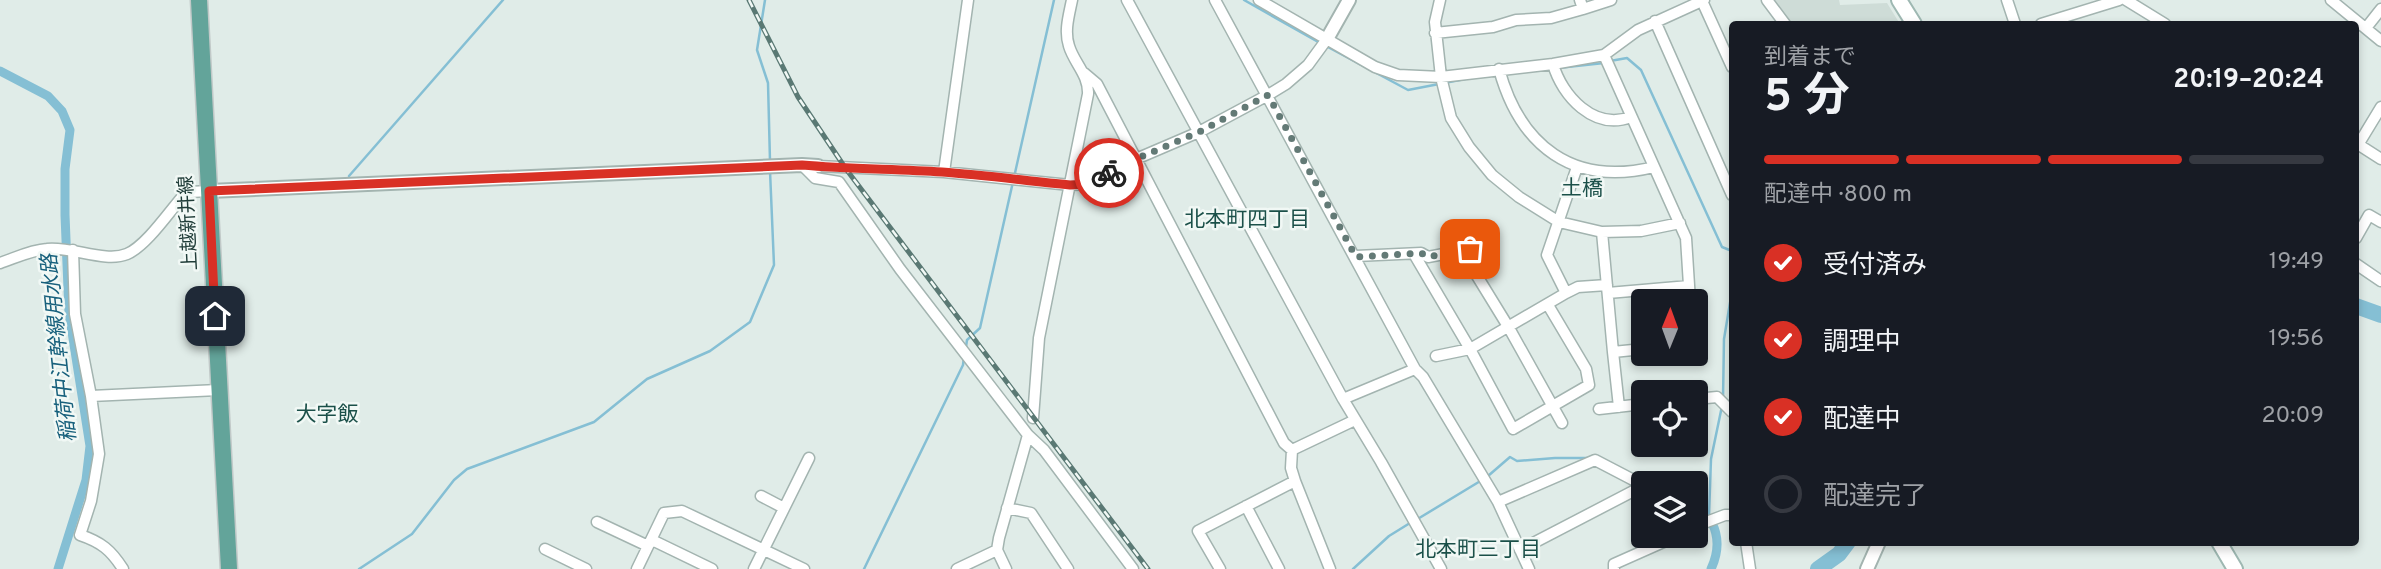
<!DOCTYPE html>
<html lang="ja">
<head>
<meta charset="utf-8">
<style>
	:root { --surface:#171b24; --page:#242831; --text:#f1f3f6; --muted:#9ea1a6; --line:#363941; --accent:#d93025 }
	body { margin:0; font-family:Overpass,"Noto Sans JP",sans-serif; background:var(--page); color:var(--text); height:100vh; display:flex; flex-direction:column; font-size:26px; white-space:nowrap }
	* { box-sizing:border-box; margin:0 }
	p { font-size:23px; color:var(--muted) }
	.icon { flex:none; width:38px; height:38px; fill:none; stroke:currentColor; stroke-width:2; stroke-linecap:round; stroke-linejoin:round }
	.map { position:relative; flex:1; overflow:hidden }
	.details { position:absolute; left:1729px; top:21px; width:630px; height:525px; display:flex; flex-direction:column; background:var(--surface); border-radius:7px; box-shadow:0 4px 10px #0003 }
	.details>* { flex:none }
	.needle { width:46px; rotate:1deg }
	.tools { position:absolute; left:1631px; top:289px; display:grid; gap:14px }
	.tools a { display:grid; place-items:center; width:77px; height:77px; border-radius:7px; background:var(--surface); box-shadow:0 4px 10px #0003; font-size:35px }
	.pin { position:absolute; display:grid; place-items:center; width:60px; height:60px; color:#fff; margin:-30px; border-radius:14px; box-shadow:0 4px 10px #0006 }
	.courier { position:absolute; display:grid; place-items:center; width:70px; height:70px; margin:-35px; border:5px solid #d93025; border-radius:50%; background:#fff; color:#222; box-shadow:0 2px 9px #0007 }
	.head em { font-style:normal; font-weight:700 }
	.head div { display:flex; flex-direction:column-reverse }
	.head { display:flex; align-items:center; justify-content:space-between; height:119px; padding:0 35px }
	h1 { font-size:46px; font-weight:700; line-height:52px }
	.bar { display:grid; grid-template-columns:repeat(4,1fr); gap:10px 7px; align-content:center; height:84px; padding:0 35px }
	.bar i { height:9px; border-radius:5px; background:var(--line) }
	.bar .current { background:var(--accent) }
	.bar p { grid-column:span 4 }
	ol { padding:0 35px; list-style:none }
	li { display:flex; align-items:center; gap:21px; height:77px }
	li p { margin-inline-start:auto }
	li .icon { padding:7px; border-radius:50%; background:var(--accent); color:#fff; stroke-width:4 }
	li:last-child { color:var(--muted) }
	li i { width:38px; height:38px; border:4px solid var(--line); border-radius:50% }
	.map>svg:first-child { display:block }
	.built { fill:#cedcd7 }
	.lines { fill:none; stroke-linecap:round; stroke-linejoin:round }
	.stream { stroke:#85bfd4; stroke-width:2.5 }
	.canal { stroke:#85bfd4; stroke-width:9 }
	.river { stroke:#85bfd4; stroke-width:16 }
	.minor-casing { stroke:#a3b4b0; stroke-width:13 }
	.tertiary-casing { stroke:#a3b4b0; stroke-width:16 }
	.secondary-casing { stroke:#9eb8b2; stroke-width:18 }
	.primary-casing { stroke:#c1c9c8; stroke-width:19 }
	.minor { stroke:#fff; stroke-width:10 }
	.tertiary { stroke:#fff; stroke-width:12 }
	.secondary { stroke:#fff; stroke-width:14 }
	.primary { stroke:#63a49a; stroke-width:16 }
	.rail-casing { stroke:#5a7974; stroke-width:5 }
	.rail { stroke:#f1f8f5; stroke-width:2.5; stroke-dasharray:8; stroke-linecap:butt }
	.done { stroke:#637a76; stroke-width:7; stroke-dasharray:0 12.6 }
	.route { stroke:#d93025; stroke-width:9 }
	.labels { text-anchor:middle; dominant-baseline:central; stroke-width:5; stroke-linejoin:round; paint-order:stroke }
	.street-label { font-size:19px; fill:#203d39; stroke:#f1f8f5 }
	.neighbourhood-label { font-size:21px; fill:#1b5049; stroke:#f1f8f5 }
	.water-label { font-size:21px; font-style:italic; fill:#17607c; stroke:#f1f8f5 }
</style>
</head>
<body>
<div class="map">
<svg width="2381" height="569" viewBox="0 0 2381 569">
	<rect width="100%" height="100%" fill="#e0ece8"/>
	<path class="built" d="M1772,0H1839L1840,5L1887,3L1900,24H1790Z"/>
	<g class="lines">
		<path class="stream" d="M765,0L757,50L768,83L770,161
			M1244,0L1320,43
			M1326,46L1408,90L1465,79
			M1610,61L1627,58L1641,70L1722,247L1732,251
			M1558,68L1604,63
			M349,176L503,0
			M966,347L967,340L980,328L1054,0
			M1723,399L1724,339L1732,291
			M1488,476L1510,457L1517,461L1555,458H1588
			M1696,512L1708,514
			M1709,516L1711,459L1722,406
			M1416,520L1482,480
			M359,569L412,534L454,480L467,469L594,422L647,379L710,351L750,322L774,265L770,171
			M864,569L963,365L964,357
			M1353,569L1389,536L1410,523"/>
		<path class="canal" d="M0,71L48,96L62,111L70,130L65,169V215L69,313L90,446L86,480L58,569
			M1711,569C1718,554 1720,539 1712,523"/>
		<path class="river" d="M2356,306L2381,315
			M1818,569L1839,554L1848,542"/>
		<defs>
			<path id="minor" d="M1127,0L1343,399L1381,462L1441,569
				M1215,0L1415,369L1423,377L1498,502L1529,569
				M1259,0L1375,67L1398,75L1441,77L1553,64L1604,55L1638,30L1704,0
				M1440,0L1435,22L1441,77L1451,118L1469,147L1492,175L1519,197L1559,222L1602,232
				M1580,0L1583,9L1611,0
				M1767,0L1785,24
				M2007,0L2015,24
				M2126,0L2165,24
				M2331,0L2381,41
				M1702,1L1732,67
				M1655,21L1732,195
				M2041,24L2119,0
				M2366,28L2381,9
				M1435,33L1493,27L1516,20L1551,18L1583,9
				M1604,55L1686,238L1690,301
				M1553,64C1562,96 1594,131 1631,117
				M1499,69C1520,146 1573,187 1654,167
				M1084,73L1097,84L1284,443L1292,450
				M2356,143L2381,159
				M2358,145L2381,107
				M802,165L815,178L839,182L900,269L1028,435L1044,450L1133,569
				M818,166L944,172L1070,185L1089,184L1097,180L1136,159L1199,132L1268,95L1286,84L1308,65L1327,39
				M1577,167L1547,255L1566,293L1578,287L1607,285
				M944,172L968,0
				M2356,238L2369,215L2381,222
				M73,250L75,314L91,396L99,454L91,501L80,535C101,542 111,550 123,569
				M1414,254L1470,349L1513,429L1589,385L1586,369L1548,305
				M1356,256L1421,253L1428,257L1470,249L1474,271L1509,328L1562,423
				M0,263C15,258 31,250 47,249C71,246 105,263 127,254C146,246 169,212 183,196L190,192L209,191
				M2356,264L2381,281
				M1608,293L1689,286
				M1643,349L1613,352L1602,232L1641,231L1680,223
				M1613,352L1619,407
				M1436,356L1470,349L1566,293
				M91,396L218,390
				M1343,399L1415,369
				M1696,399L1717,397L1732,412
				M1599,409L1643,404
				M1033,418L1039,338L1088,94C1089,75 1074,63 1069,46C1064,31 1069,15 1072,0
				M1295,481L1330,569
				M761,496L784,508
				M1498,502L1595,460L1643,485
				M1246,506L1279,569
				M1007,508L1031,513L1068,569
				M597,522L648,546
				M1696,526L1725,515H1732
				M652,540L712,569
				M1746,542L1750,569
				M545,549L586,569
				M1520,550L1643,486
				M637,569L664,513L682,511L804,569
				M754,569L809,458
				M957,569L997,550
				M1006,569L997,550L999,538L1028,435
				M1220,569L1198,531L1295,481L1291,468L1292,450L1355,420
				M1614,569V564L1677,536"/>
			<path id="tertiary" d="M1327,39L1349,0
				M209,191L802,165L818,166
				M1867,569L1879,542"/>
			<path id="secondary" d="M1899,0L1914,24
				M2219,542L2235,569"/>
			<path id="primary" d="M199,0L229,569"/>
		</defs>
		<use href="#minor" class="minor-casing"/>
		<use href="#tertiary" class="tertiary-casing"/>
		<use href="#secondary" class="secondary-casing"/>
		<use href="#primary" class="primary-casing"/>
		<use href="#minor" class="minor"/>
		<use href="#tertiary" class="tertiary"/>
		<use href="#secondary" class="secondary"/>
		<use href="#primary" class="primary"/>
		<defs>
			<path id="rail" d="M749,0L798,97L846,169L1148,569"/>
		</defs>
		<use href="#rail" class="rail-casing"/>
		<use href="#rail" class="rail"/>
	</g>
	<g class="lines">
		<path class="done" d="M1109,173L1136,159L1199,132L1268,95L1356,257L1421,253L1428,257L1470,249"/>
		<path class="route" d="M215,316L209,191L802,165C848,169 895,169 942,172C985,175 1028,181 1070,185L1089,184L1109,173"/>
	</g>
	<g class="labels">
		<g class="street-label">
			<text transform="translate(189 223) rotate(-93)">上越新井線</text>
		</g>
		<g class="neighbourhood-label">
			<text x="1582" y="189">土橋</text>
			<text x="1247" y="220">北本町四丁目</text>
			<text x="327" y="415">大字飯</text>
			<text x="1478" y="550">北本町三丁目</text>
		</g>
		<g class="water-label">
			<text transform="translate(60 348) rotate(-96)">稲荷中江幹線用水路</text>
		</g>
	</g>
</svg>
<div class="tools">
<a><svg class="needle" viewBox="-14 -14 28 28"><path d="M0-13l5 13h-10z" fill="#e53935"/><path d="M0 13l5-13h-10z" fill="#9ea1a6"/></svg></a>
<a><svg class="icon" aria-label="locate" viewBox="0 0 24 24"><circle cx="12" cy="12" r="6"/><path d="M12 2v4M12 18v4M2 12h4M18 12h4"/></svg></a>
<a><svg class="icon" aria-label="layers" viewBox="0 0 24 24"><path d="M12 4l9 5-9 5-9-5zM3 14l9 5 9-5"/></svg></a>
</div>
<div class="pin" style="left:1470px;top:249px;background:#ea580c"><svg class="icon" aria-label="bag" viewBox="0 0 24 24"><path d="M5 8h14l-1 12H6zM9 8a3 3 0 0 1 6 0"/></svg></div>
<div class="pin" style="left:215px;top:316px;background:#1f2937"><svg class="icon" aria-label="home" viewBox="0 0 24 24"><path d="M3 11l9-7 9 7M6 9v11h12V9"/></svg></div>
<div class="courier" style="left:1109px;top:173px"><svg class="icon" aria-label="bike" viewBox="0 0 24 24"><circle cx="6" cy="16" r="4"/><circle cx="18" cy="16" r="4"/><path d="M6 16l4-8h5l3 8M10 8l3 8H6M13 5h3"/></svg></div>
<section class="details">
<div class="head"><div><h1>5 分</h1><p>到着まで</p></div><em>20:19–20:24</em></div>
<div class="bar"><i class="current"></i><i class="current"></i><i class="current"></i><i></i><p>配達中 · 800 m</p></div>
<ol>
<li><svg class="icon" aria-label="check" viewBox="0 0 24 24"><path d="M5 12l5 5 9-10"/></svg>受付済み<p>19:49</p></li>
<li><svg class="icon" aria-label="check" viewBox="0 0 24 24"><path d="M5 12l5 5 9-10"/></svg>調理中<p>19:56</p></li>
<li><svg class="icon" aria-label="check" viewBox="0 0 24 24"><path d="M5 12l5 5 9-10"/></svg>配達中<p>20:09</p></li>
<li><i></i>配達完了</li>
</ol>
</section>
</div>
</body>
</html>
